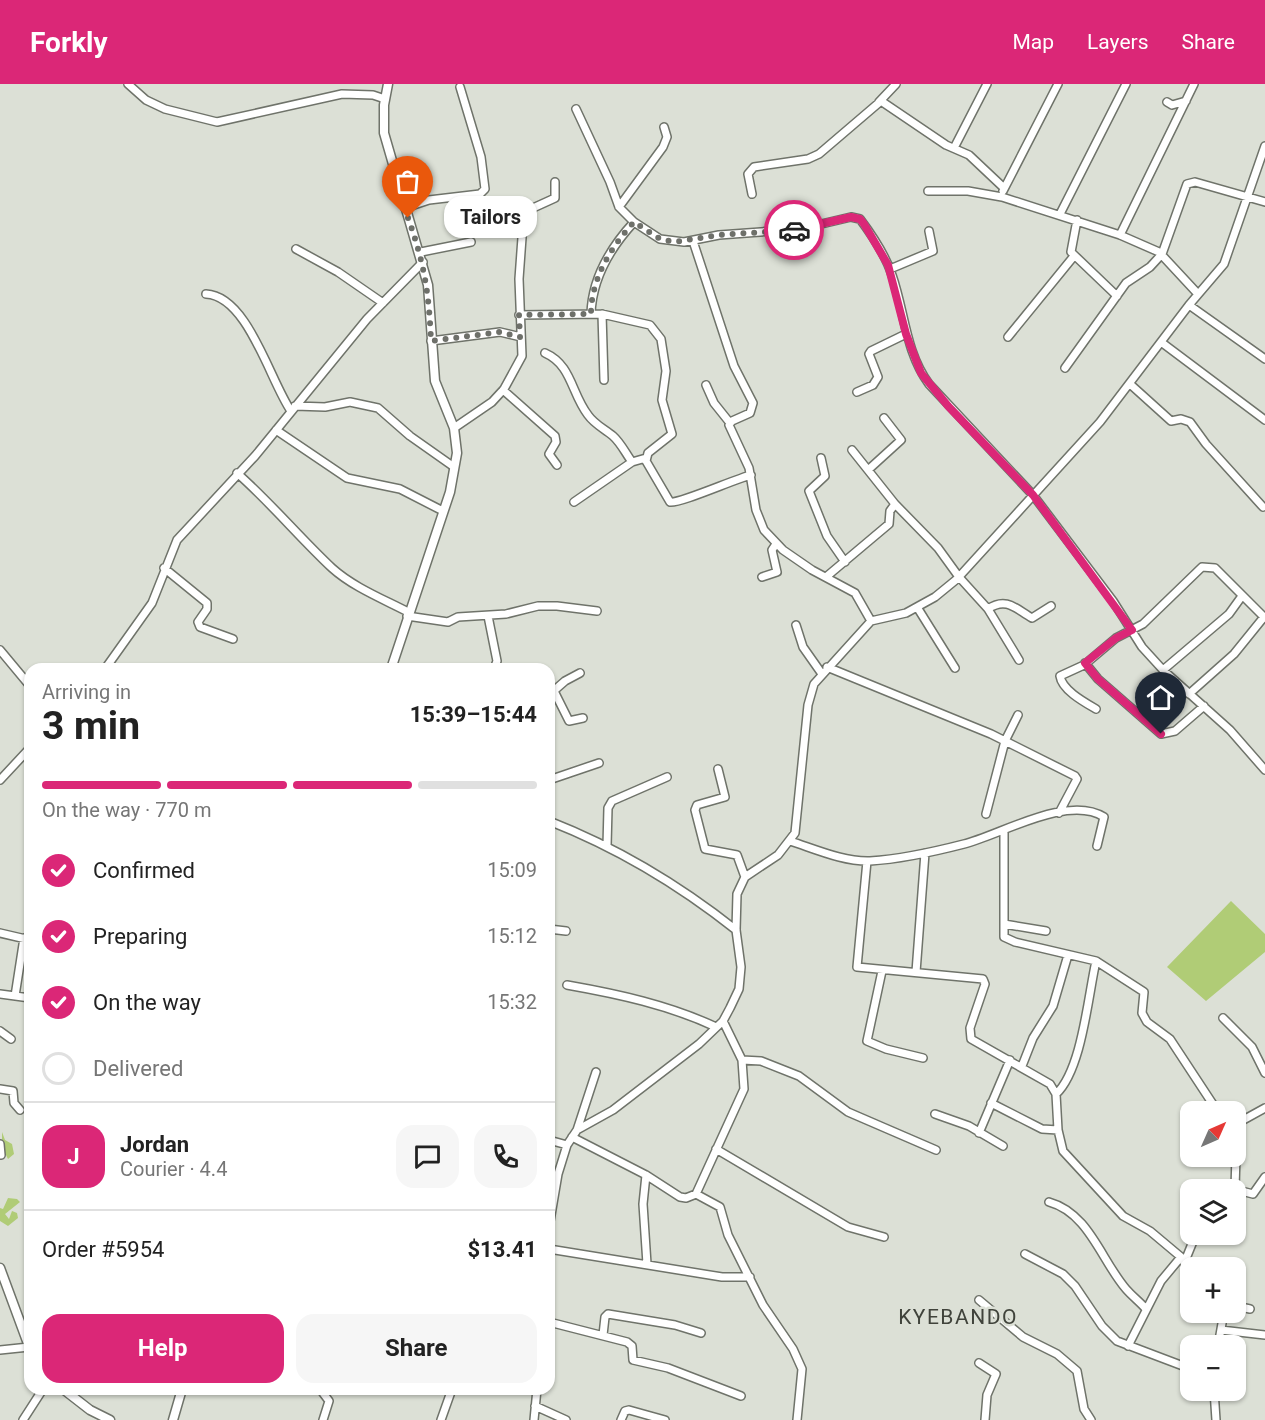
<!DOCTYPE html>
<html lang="en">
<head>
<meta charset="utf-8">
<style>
	:root { --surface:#fff; --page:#f6f6f6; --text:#222; --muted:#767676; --line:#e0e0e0; --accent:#db2777 }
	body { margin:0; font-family:Roboto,sans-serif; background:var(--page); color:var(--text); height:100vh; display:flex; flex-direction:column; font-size:22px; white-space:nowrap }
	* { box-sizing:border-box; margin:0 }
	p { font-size:20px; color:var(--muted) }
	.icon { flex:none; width:33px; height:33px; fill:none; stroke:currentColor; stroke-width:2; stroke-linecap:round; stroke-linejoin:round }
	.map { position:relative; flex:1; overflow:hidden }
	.details { position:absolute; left:24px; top:579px; width:531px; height:732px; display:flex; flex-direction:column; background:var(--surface); border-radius:18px; box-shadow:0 2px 4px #0004 }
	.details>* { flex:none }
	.needle { width:39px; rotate:45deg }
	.controls { position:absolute; left:1180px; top:1017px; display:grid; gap:12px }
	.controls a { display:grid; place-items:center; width:66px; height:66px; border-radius:12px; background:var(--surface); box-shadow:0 2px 4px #0004; font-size:30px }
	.pin { position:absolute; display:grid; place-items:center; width:51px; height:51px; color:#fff; margin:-62px -26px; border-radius:50% 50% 50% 0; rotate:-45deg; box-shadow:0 0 6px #0007 }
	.pin .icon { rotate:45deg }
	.courier { position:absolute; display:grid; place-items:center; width:60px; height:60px; margin:-30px; border:4px solid #db2777; border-radius:50%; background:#fff; color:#222; box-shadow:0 2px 8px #0007 }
	.bubble { position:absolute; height:42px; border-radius:18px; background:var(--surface); box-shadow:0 2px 4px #0004; font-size:20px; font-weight:700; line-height:42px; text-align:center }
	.head em { font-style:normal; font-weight:700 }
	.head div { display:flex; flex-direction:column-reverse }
	.head { display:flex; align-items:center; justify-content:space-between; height:102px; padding:0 18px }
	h1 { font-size:39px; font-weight:700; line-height:45px }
	.bar { display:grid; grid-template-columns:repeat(4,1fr); gap:9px 6px; align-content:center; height:72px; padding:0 18px }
	.bar i { height:8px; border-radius:4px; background:var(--line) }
	.bar .on { background:var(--accent) }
	.bar p { grid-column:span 4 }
	.line { display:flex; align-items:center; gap:15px; padding:0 18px; border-top:2px solid var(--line) }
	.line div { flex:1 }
	.round { display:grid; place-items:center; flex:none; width:63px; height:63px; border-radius:18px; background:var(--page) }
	ol { padding:0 18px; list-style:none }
	li { display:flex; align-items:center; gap:18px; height:66px }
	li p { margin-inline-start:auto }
	li .icon { padding:6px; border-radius:50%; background:var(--accent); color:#fff; stroke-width:4 }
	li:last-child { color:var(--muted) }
	li i { width:33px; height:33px; border:3px solid var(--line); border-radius:50% }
	.primary-button { display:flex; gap:12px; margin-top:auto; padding:12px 18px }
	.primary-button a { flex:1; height:69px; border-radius:18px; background:var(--accent); color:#fff; font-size:24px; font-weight:700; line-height:69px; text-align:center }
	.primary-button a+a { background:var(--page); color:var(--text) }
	header { display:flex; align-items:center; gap:36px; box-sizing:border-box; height:84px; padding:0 30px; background:var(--accent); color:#fff }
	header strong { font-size:28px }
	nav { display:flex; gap:33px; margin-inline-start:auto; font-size:21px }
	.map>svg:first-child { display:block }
	.green { fill:#b0cc76 }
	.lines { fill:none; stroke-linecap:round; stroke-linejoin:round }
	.minor-casing { stroke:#6f736a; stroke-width:10 }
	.tertiary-casing { stroke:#6f736a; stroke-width:11 }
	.minor { stroke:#fff; stroke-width:7 }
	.tertiary { stroke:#fff; stroke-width:8 }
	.done { stroke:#6e706a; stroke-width:6; stroke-dasharray:0 10.8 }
	.route { stroke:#db2777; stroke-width:8 }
	.labels { text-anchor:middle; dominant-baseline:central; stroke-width:5; stroke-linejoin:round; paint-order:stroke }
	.quarter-label { font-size:21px; letter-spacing:1.5px; fill:#40433b; stroke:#dce0d6 }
</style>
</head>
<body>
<header>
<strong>Forkly</strong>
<nav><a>Map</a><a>Layers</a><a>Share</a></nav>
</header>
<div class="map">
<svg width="1265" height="1336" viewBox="0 0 1265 1336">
	<rect width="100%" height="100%" fill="#dce0d6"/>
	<path class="green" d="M1231,817L1265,850V868L1206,917L1167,883Z
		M2,1048L5,1056L12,1060L14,1070L8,1075L2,1063Z
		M8,1114L17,1115L20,1118L5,1130L9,1135L12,1127L17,1129L18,1134L8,1142L0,1137V1124L3,1125Z"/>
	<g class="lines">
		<defs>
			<path id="minor" d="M128,0L146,16L165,25L217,38L342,10L373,11L385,15
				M879,18L896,0
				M1167,18L1172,21L1186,17
				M576,25L610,98L619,123L634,138L660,155L684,158L719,151L800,145L851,133L860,135C872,151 886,173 892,191C905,228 905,267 929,300L1033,411L1113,517L1142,563L1163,586L1230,646L1265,686
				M954,64L987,0
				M928,107H968L1002,113L1120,151L1159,168L1198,210
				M1003,107L1058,0
				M752,110L748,90L754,83L808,75L819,70L881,17L946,61L969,71L1004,104
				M619,123L663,63L667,53L664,43
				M405,124L429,116L480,110L485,105L481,73L460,3
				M1060,130L1126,0
				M1077,136L1071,168L1117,212
				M1120,151L1194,0
				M693,157L734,282L753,319L750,329L732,337L729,341L749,384L756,426L764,446L783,466L812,486L855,509L871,537
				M296,165L338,188L383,219
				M421,168L471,158
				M890,185L933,167L929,147
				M206,210C248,212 270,297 291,327
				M1189,221L1265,275
				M591,230C592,195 611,163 634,138
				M602,230L604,296
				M519,231L602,230L650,241L661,255L666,287L662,316L672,350L648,369L646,377L670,418C679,420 735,395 751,391
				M1008,253L1074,172
				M431,257L500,248L521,253
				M1161,258L1265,336
				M545,269C572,281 571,309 588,331C595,341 605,345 613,352C621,359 626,370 632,378
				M1065,284L1126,199L1150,183L1162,170L1187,100L1195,98L1265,118
				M1130,300L1171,337L1181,335L1190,338L1206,360L1263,423
				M706,301L714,319L730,339
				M503,306L555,352L556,358L549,370L557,381
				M857,308L873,301L878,293L869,270L871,267L906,250
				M295,322L325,323L350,318L378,324L410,352L454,383
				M454,344L492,318L504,305L522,272L519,195L523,140L533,124L555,114V98
				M276,346L347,394L400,405L443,427
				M852,366L895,420L938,464L959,493L988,525L1019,576
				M821,374L825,392L809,407L827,452L845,478
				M868,386L901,356L884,334
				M237,389C271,419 299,453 332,484C353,503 383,515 408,528
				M574,418L632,378L646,374
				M164,484L207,519V525L198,538L200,543L233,555
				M762,493L777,488L772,466L776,460
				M826,493L889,440L890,427L895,420
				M917,523L955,584
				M988,525C1007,512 1017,526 1032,534L1051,522
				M407,532L448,538L458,533L506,530L538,522H557L597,527
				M488,532L497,577L494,585
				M796,541L803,563L822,590
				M0,566L30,602
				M1085,579L1098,595L1161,650L1175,647L1204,622
				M827,583L991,650L1075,692L1077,695L1059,729
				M105,585L152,519L177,456L255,372L367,235L423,178
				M1163,586L1229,530L1242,512
				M554,607L569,637L583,634
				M1189,610L1234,570L1264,533
				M549,611L565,597L580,589
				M1096,625C1084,618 1062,606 1060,592L1084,581L1116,554L1143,540L1202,483L1215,484L1265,534
				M718,685L725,713L697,721L695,726L705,765L737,771L745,793
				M0,696L30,664
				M549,696L599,679
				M986,730L1005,657L1018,631
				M549,737C618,764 678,800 736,846
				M1004,747V853L1015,858L1096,877L1144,908L1142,929L1147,938L1170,955L1218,1028
				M790,757C815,765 844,778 870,777C902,775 933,768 964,760C1000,751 1068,710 1104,733L1097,762
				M607,762L608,724L612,717L667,693
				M867,777L857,883L983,895L985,900L970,944L971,955L1050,1000L1056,1010L1058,1046L1063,1067L1123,1132L1150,1147L1181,1173L1191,1191
				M1004,840L1046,847
				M549,845L566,847
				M0,849L30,856
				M882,887L867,957L886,965L923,974
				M916,888L925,769
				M567,901C618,910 669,921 716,943
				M0,910L30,914
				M15,912L24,854
				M1223,934L1252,963L1265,989
				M0,947L11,955
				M742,976L761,977L799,992L848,1028L936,1066
				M1022,982L1033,954L1053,922L1068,871
				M0,1005L13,1007L14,1019L20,1026
				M1056,1010C1082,986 1088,912 1096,877
				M991,1019L1042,1045L1058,1046
				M935,1030L969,1042L1003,1062
				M1236,1040L1265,1024
				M577,1046L596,988
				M979,1049L1010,976
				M572,1053L646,1091L680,1113L686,1114L696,1110L744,1005L742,976L723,937
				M549,1056L567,1061
				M0,1060L1,1071
				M716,1065L848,1143L884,1153
				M646,1091L643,1120L647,1180
				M1235,1104L1236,1072
				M1207,1106L1209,1100H1214L1253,1110L1265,1093
				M696,1110L720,1123L728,1151L763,1221L793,1265L802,1285L797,1336
				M1049,1118C1089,1129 1101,1176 1126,1205C1132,1212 1140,1218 1146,1225
				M549,1143L558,1090L567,1061L577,1046L613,1026L699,960L723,937L730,924L739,905L741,883L736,846L737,810L745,793L778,771L795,749L808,621L814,600L871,537L906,529L935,513L957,495L1100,338L1189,221L1224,180L1265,62
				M549,1165L722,1193H750
				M1025,1170L1063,1190L1075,1202L1102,1242L1117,1257L1191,1285
				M1185,1177L1196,1150
				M979,1216L1023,1253L1057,1270L1077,1287L1084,1325L1091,1336
				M1236,1222L1250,1225
				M549,1238L627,1258L632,1262L633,1276L668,1284L741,1312
				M1221,1246L1265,1251
				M603,1251L605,1233L608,1230L675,1241L701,1249
				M1128,1262L1161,1197L1181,1173
				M1218,1262L1224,1228
				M0,1266L29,1263
				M979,1279L996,1290L987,1311L985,1336
				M320,1305L329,1317L323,1336
				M1214,1306L1216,1336
				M535,1322L566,1336
				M23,1336L43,1305
				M441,1336L452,1305
				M534,1336L537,1305
				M621,1336L625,1327L629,1326L665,1336"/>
			<path id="tertiary" d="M388,0L384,21V49L428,201L435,297L454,344L457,369L450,408L391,585
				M0,1184L30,1265
				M63,1305L90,1326L110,1336
				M173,1336L182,1305"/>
		</defs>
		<use href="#minor" class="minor-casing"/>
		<use href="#tertiary" class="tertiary-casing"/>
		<use href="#minor" class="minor"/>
		<use href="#tertiary" class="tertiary"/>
	</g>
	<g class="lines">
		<path class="done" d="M408,134C424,178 429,209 431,257L500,248L520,253L519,231L591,230C591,195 611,163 634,138L660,155L674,158L719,151L794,146"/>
		<path class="route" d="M794,146L851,133L860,135L864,140L888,181L906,250L921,289L948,322L1033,411L1132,546L1116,554L1085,579L1098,595L1161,650"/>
	</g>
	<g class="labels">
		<g class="quarter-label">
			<text x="958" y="1233">KYEBANDO</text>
		</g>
	</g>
</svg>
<div class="controls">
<a><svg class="needle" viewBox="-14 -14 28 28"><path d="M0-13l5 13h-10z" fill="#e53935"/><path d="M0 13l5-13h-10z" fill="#767676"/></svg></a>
<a><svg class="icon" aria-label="layers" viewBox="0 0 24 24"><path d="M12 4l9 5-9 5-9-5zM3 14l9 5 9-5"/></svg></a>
<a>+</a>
<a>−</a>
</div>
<div class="pin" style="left:408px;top:134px;background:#ea580c"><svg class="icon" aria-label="bag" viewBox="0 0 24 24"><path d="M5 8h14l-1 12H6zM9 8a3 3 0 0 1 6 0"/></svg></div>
<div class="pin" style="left:1161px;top:650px;background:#1f2937"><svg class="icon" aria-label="home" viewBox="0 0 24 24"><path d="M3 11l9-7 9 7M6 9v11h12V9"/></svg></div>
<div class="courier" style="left:794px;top:146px"><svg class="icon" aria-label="car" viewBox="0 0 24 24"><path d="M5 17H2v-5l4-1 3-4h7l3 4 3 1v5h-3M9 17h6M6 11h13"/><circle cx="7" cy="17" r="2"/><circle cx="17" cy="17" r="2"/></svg></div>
<div class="bubble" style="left:444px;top:112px;width:93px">Tailors</div>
<section class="details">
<div class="head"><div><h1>3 min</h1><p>Arriving in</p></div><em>15:39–15:44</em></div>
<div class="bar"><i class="on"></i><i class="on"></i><i class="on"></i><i></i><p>On the way · 770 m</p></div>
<ol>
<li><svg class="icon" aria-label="check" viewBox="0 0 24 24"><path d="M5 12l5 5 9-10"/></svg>Confirmed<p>15:09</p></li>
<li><svg class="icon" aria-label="check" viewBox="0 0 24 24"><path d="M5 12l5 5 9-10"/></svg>Preparing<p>15:12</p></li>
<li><svg class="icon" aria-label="check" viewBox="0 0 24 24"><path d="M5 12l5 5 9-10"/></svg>On the way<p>15:32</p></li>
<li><i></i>Delivered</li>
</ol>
<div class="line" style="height:108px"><b class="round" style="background:var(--accent);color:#fff">J</b><div><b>Jordan</b><p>Courier · 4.4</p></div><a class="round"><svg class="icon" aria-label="chat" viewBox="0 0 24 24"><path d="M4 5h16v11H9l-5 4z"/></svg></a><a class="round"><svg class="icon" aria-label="phone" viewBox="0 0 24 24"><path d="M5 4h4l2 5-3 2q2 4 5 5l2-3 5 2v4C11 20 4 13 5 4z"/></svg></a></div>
<div class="line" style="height:78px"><div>Order #5954</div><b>$13.41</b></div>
<div class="primary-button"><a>Help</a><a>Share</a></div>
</section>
</div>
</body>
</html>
